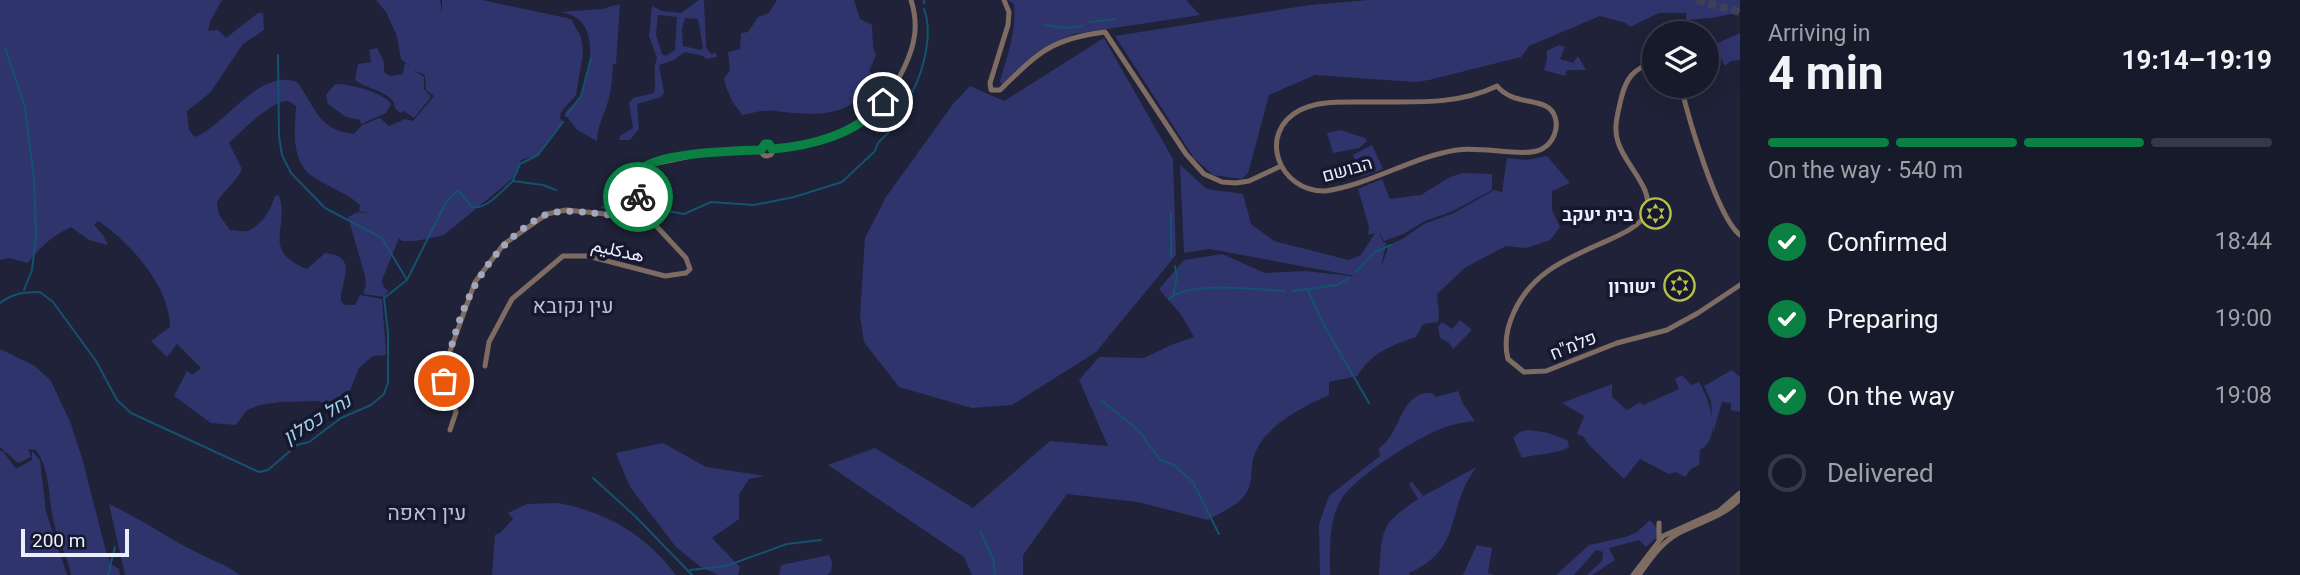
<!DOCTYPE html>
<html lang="en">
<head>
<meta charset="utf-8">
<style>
	:root { --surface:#171a2a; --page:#202332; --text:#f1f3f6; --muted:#9ea1a8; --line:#363847; --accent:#0b8043 }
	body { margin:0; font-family:Roboto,Vazirmatn,Heebo,sans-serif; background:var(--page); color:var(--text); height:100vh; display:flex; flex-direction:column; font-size:26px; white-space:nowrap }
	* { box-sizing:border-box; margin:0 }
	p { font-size:23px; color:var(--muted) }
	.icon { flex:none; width:38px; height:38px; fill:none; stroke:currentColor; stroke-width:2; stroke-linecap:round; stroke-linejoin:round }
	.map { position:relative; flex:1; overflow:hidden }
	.side { display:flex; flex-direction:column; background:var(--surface); width:560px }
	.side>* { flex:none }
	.controls { position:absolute; left:1642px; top:21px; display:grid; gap:14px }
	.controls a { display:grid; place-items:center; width:77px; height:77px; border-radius:50%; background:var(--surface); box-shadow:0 7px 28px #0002,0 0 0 2px var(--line); font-size:35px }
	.scale { position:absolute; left:21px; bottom:18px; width:108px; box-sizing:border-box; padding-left:7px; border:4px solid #ebeefe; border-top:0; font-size:19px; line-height:24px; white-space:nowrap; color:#ebeefe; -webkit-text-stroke:5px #16192e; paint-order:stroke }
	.pin { position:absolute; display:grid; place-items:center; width:60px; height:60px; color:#fff; margin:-30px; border:4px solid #fff; border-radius:50%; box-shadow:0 2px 7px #0007 }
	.courier { position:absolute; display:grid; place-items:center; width:70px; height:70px; margin:-35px; border:5px solid #0b8043; border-radius:50%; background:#fff; color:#222; box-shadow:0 2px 9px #0007 }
	.head em { font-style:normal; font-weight:700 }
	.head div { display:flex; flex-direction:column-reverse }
	.head { display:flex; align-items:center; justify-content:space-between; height:119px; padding:0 28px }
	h1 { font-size:46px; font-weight:700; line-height:52px }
	.bar { display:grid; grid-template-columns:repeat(4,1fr); gap:10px 7px; align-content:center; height:84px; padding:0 28px }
	.bar i { height:9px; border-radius:5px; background:var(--line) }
	.bar .on { background:var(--accent) }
	.bar p { grid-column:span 4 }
	ol { padding:0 28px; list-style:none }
	li { display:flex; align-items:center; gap:21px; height:77px }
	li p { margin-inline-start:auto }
	li .icon { padding:7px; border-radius:50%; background:var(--accent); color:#fff; stroke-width:4 }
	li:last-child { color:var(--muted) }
	li i { width:38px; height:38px; border:4px solid var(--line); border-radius:50% }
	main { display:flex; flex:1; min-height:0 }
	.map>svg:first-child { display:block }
	.green { fill:#30346d; fill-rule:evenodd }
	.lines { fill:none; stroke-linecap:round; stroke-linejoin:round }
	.stream { stroke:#14526f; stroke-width:2 }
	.highway-tunnel { stroke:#3e4156; stroke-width:8; stroke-dasharray:8 4; stroke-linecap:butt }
	.secondary { stroke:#7e6c62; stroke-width:5 }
	.done { stroke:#a4a7b9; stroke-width:7; stroke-dasharray:0 12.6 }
	.route { stroke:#0b8043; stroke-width:9 }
	.labels { text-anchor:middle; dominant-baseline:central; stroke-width:7; stroke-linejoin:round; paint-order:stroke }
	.street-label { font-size:18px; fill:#ebeefe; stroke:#16192e }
	.poi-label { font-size:18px; font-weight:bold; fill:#ebeefe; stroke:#16192e; text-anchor:end }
	.water-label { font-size:19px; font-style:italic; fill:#a2d2ee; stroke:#16192e }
	.quarter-label { font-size:21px; fill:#b9bedb; stroke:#16192e }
</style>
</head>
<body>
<main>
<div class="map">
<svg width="1740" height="575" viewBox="0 0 1740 575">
	<rect width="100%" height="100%" fill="#1f2238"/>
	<path class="green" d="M0,0H222L210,22L208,31L218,30L226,38L258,13H263L264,30L243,44L210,93L187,111L189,130L195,137C226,125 259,68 297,82C316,108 318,130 354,134L362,125L380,118L389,126L405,119L413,121L434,96L426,90L425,75L413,70L424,77V89L431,97L414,118L404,111L400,113L395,108C395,92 368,90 355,80L358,64L371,62L369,50L377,48L384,62V72L390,76L403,74L405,63L410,66L401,59L397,36L386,12L376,0H440L442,14V0H482L571,19L581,37L583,53L576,95L561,112L560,118L563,123L539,155L521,160L512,179L444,235L416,241H402L399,238L382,280L383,286L388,291L384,297L363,294L366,285L365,276L348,217L358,212L372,214L359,211L360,205C345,191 320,184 307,172C291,155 295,127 296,106C294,105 290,101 287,101C273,99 239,134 229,143L242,169C236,183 225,188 217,202L219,215L230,230C234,230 242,232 247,231C262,226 271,209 275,196L279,195C290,229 260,250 307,269L325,253C360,257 340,280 341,301L345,305H355L360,295L382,299L386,355L373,356L359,368L346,400L329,406L319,401L280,402L260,405L247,410L236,425L211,423L174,396L187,371L192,375L201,368L177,344L167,357L151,341L170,327C170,287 130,242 98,221L94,225L103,235L108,245L89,240L71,227C52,236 41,246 28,263L9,258L0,260Z
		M699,0H704L706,47L711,54L716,53L717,57L705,59L704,56L685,52L672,61L659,65L664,93L661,97L637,104L639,129L630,140H619L620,136L633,128L629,103L633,98L654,93C657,81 652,71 657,58L649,36L652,6L662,11L681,13ZM658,15L677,17L675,50L666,56L662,54L656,35ZM685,18L698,19L703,48L701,50L683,46L682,29Z
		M777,0H854L860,19L872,25L873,47L876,55L869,71L874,76C870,82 867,90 863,95C838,120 806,114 775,111C765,109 752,113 742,115L732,101L726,87L724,78L730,71L728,52L740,49L741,33L748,32L758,17L769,13Z
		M1008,0H1186L1200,15L1074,34L1036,53L1002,85L1000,81C1007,56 1017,30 1014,4Z
		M1368,0H1740V12L1712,18L1686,20V13H1659L1630,27L1626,23L1600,16L1529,46L1521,57L1429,80L1415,82L1315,75L1269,95L1248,173L1242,179L1213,175L1194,158L1115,36L1310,5Z
		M620,4L616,64H613C612,75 612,87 609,98C605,113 597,126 597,141L577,130L565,114C568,108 575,104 579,98C590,79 599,30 575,17C571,14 565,13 560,12L602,9Z
		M1740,33V60L1731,61L1725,66L1721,58L1706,62V48Z
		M1104,38L1173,159L1176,255L1096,352L1012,405L972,408L899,387L864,342L860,316L865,238L886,197L953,104L970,86L1004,101Z
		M1559,45L1565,47L1560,59L1573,63L1578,56L1586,70H1567L1565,76L1544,70L1547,60V51Z
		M335,84C350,84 383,92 391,104L386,113L361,124L360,120L346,117L328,104L326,95Z
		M1340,130L1365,138L1367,141L1359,148L1333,153L1327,133Z
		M1372,145L1383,169L1361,177L1353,155Z
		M1547,156L1570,183L1552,191V210L1560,227L1550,240L1526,248L1506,246L1466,267L1437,294L1439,315L1438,322L1423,324L1416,337C1388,347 1374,351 1357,376L1329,382V395C1303,406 1259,429 1253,460C1250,474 1254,482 1244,496C1237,506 1219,513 1208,520L1138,502L1067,494L1023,555V575H972L964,557L828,465L875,448L973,508L1050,441L1108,446L1079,380L1099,357L1144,358L1171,345L1194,337L1182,316L1159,289L1184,260L1222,254L1265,273L1305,271L1360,277L1210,249L1184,253L1180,165L1207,189L1243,194L1251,224L1274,241L1349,260L1361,255L1375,233L1368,235L1369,227L1358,189L1382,179L1390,199L1421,195L1450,177L1463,173L1492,174V190L1451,212L1425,221L1403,234L1384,241L1379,231L1383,242L1386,243L1381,268L1389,245L1404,238L1424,224L1454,213L1494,190L1502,192L1507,158L1526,160Z
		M1460,320L1472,330L1453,349L1449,343L1440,338L1438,327L1442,322L1452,329Z
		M0,349L35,366L51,381L71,424L82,458L107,555L111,564L119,569L120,575H71C68,557 58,541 54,523C48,499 51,471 36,450L28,449L31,457L18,463L0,447Z
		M1732,370L1740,377V412L1731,410V403L1722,402L1713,433L1711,401L1704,386Z
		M1682,375L1691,385L1699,382C1709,398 1723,438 1700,450L1699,465L1691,469L1685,477L1676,472L1669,474L1640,459L1624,479L1589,445L1583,436L1577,434L1584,416L1562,403L1612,384V397L1627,410L1640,402L1643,405L1679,389L1675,379Z
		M1458,391L1463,404L1475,421C1464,422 1453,424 1443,428C1417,438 1355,476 1341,500C1328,522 1330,551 1330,575H1320L1319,524L1329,496L1380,456L1379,448C1401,435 1399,391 1432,393L1436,397Z
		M1528,430C1543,431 1554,434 1568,441L1569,447C1558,454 1536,454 1522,458L1513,438L1520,432Z
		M663,443L706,467L765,476L749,479L739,494V519L712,538L740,567L738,575H718L701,567L676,547L630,487L616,453Z
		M0,451H3L16,469L32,460V451L40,460L46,512L67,575H0Z
		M1477,467C1444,507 1466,548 1409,573L1410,575H1379C1383,529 1378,526 1418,499L1409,484L1412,482L1423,496Z
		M558,503C607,512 646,535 676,575H492L495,535L500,533L513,519L508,513L527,504Z
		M109,504C140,518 166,537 196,552C211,560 226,564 240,575H125Z
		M1650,520L1657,528V537L1646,547L1639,540L1609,548L1615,560L1592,575H1587L1602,561L1603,552L1596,550L1574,575H1556L1589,545L1626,537L1637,532Z
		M1477,545L1492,548L1488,573L1495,575H1463Z
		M829,555L832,563L831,572L827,575H779L781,565Z"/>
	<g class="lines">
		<path class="stream" d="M924,0V3
			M1090,22L1114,19
			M1044,25L1065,28L1082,26
			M5,48L25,107L34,179L36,236L32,270L24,290
			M278,55L279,136L282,155L291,173L325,208L382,238L407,280
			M566,116L581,96L591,58
			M513,180L520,164L538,155L563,122
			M602,207L628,212L636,208
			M650,208L684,214L711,202L754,205L794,197L842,182L875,151L878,143L892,129L893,113C897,110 903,106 906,102C922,80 934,35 924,9
			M1171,257V213
			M1356,272L1375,252L1391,245
			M1293,291L1337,285L1349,278
			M1308,291L1325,327L1369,403
			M1173,295L1177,277L1175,266
			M1169,299C1189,280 1258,290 1285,291
			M0,303C13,293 24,292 40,292L53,302L96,361L117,400L131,413L259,472L268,470L297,445L309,442L341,418L371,405L384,394L388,382V333L384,298L407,280L446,202L458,190L472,207C487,210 501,191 513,181L543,185L556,190
			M1101,400L1138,430L1160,460L1174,465L1193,482L1219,534
			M593,478L635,516L692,575
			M980,531L993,559L995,575
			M690,570L726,566L787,544L821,540
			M108,575L115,547"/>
		<path class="highway-tunnel" d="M1697,0L1740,12"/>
		<path class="secondary" d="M1004,0L1009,12L1008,25L990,83L991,90H1000C1038,53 1050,39 1105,32L1186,154L1204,174L1222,182L1236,183L1249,181L1281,166
			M1654,62C1633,69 1626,78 1621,99C1618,113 1613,128 1618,142C1625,166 1656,189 1646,215C1637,227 1624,233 1611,239C1571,257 1533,270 1514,312C1507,327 1504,344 1508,359L1524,372L1546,371L1617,343L1667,330L1698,313L1740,285
			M1497,86C1515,108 1548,95 1555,117C1559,129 1553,143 1542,149C1526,158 1481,146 1457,150C1411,157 1370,185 1325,191C1279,192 1256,133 1300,110C1318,101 1339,102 1359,102C1405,101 1454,107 1497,86Z
			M1681,86C1688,117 1717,217 1740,235
			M761 150a6 6 0 1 1 12 0a6 6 0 1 1-12 0Z
			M772,149C833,144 877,125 904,68C915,45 919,25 911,0
			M636 211a5 5 0 1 1 10 0a5 5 0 1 1-10 0Z
			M639,206C637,189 633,176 648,165L701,154L761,150
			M485,366L489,342L512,299L563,256H588L665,276L686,273L690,269L686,258L645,214
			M450,430L456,412L444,381L449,354L475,282L504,244L547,214L566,210L626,216L637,213
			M1659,540V523
			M1633,575L1663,536L1719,511L1740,493
			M1639,575C1650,560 1660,544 1677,534C1699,522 1722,518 1740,499"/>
	</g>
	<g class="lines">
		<path class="done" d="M444,381C454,325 473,269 519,232C529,224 540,215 552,213C581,207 609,220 637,213L638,197"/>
		<path class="route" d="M638,197C637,188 635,178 641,170C657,152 736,151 761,150L765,144H769L772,149C811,146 858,134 883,102"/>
	</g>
	<defs>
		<symbol id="synagogue-ring" viewBox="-11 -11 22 22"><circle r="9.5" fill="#16192e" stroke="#b8c147" stroke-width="1.5"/><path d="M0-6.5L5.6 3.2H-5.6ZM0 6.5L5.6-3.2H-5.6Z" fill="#b8c147"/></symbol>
	</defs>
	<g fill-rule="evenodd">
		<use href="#synagogue-ring" x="1638" y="196" width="35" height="35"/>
		<use href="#synagogue-ring" x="1662" y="268" width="35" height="35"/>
	</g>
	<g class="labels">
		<g class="street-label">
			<text transform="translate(1347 169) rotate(-16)">הבושם</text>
			<text transform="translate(618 250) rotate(13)">هدكليم</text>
			<text transform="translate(1573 345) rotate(-22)">פלמ"ח</text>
		</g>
		<g class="poi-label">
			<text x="1633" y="214">בית יעקב</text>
			<text x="1656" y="286">ישורון</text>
		</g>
		<g class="water-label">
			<text transform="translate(317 419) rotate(-32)">נחל כסלון</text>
		</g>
		<g class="quarter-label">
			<text x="573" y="306">עין נקובא</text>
			<text x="427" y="513">עין ראפה</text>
		</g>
	</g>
</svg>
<div class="controls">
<a><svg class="icon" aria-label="layers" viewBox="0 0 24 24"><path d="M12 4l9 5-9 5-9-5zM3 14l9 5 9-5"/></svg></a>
</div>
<div class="scale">200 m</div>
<div class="pin" style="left:444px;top:381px;background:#ea580c"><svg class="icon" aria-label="bag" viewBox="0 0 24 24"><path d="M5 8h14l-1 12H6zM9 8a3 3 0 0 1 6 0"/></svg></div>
<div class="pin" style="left:883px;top:102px;background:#1f2937"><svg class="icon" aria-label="home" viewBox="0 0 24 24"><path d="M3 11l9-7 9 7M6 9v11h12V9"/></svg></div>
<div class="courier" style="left:638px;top:197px"><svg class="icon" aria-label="bike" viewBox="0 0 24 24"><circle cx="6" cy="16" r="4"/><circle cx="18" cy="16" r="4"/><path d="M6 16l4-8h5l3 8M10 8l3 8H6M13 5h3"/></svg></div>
</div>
<section class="side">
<div class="head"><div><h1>4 min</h1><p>Arriving in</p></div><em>19:14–19:19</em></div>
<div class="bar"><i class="on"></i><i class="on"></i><i class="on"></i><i></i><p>On the way · 540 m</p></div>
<ol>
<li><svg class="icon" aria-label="check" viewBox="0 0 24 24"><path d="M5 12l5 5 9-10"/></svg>Confirmed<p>18:44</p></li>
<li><svg class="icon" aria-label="check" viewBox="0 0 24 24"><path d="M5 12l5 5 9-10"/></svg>Preparing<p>19:00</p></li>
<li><svg class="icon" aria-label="check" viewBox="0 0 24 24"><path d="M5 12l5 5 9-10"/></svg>On the way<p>19:08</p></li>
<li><i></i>Delivered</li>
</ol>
</section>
</main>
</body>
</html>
